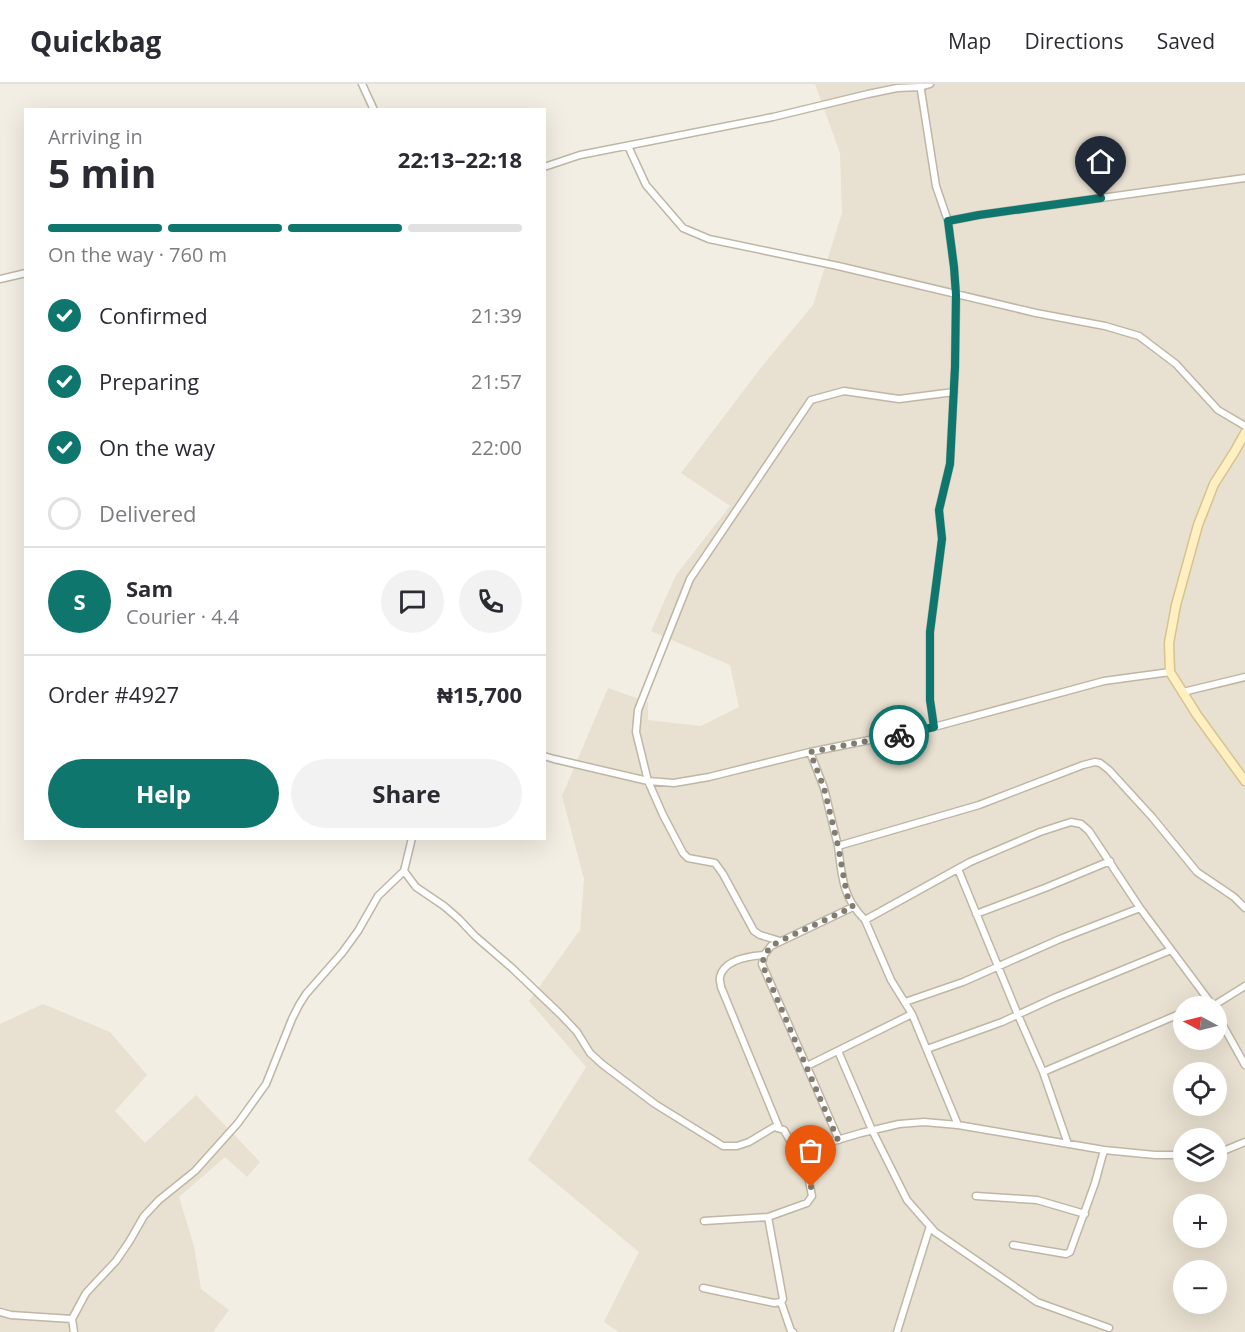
<!DOCTYPE html>
<html lang="en">
<head>
<meta charset="utf-8">
<style>
	:root { --surface:#fff; --page:#f2f2f3; --text:#2b2b33; --muted:#7c7c81; --line:#e1e1e2; --accent:#0f766e }
	body { margin:0; font-family:"Open Sans",sans-serif; background:var(--page); color:var(--text); height:100vh; display:flex; flex-direction:column; font-size:22px; white-space:nowrap }
	* { box-sizing:border-box; margin:0 }
	p { font-size:20px; color:var(--muted) }
	.icon { flex:none; width:33px; height:33px; fill:none; stroke:currentColor; stroke-width:2; stroke-linecap:round; stroke-linejoin:round }
	.map { position:relative; flex:1; overflow:hidden }
	.drawer { position:absolute; left:24px; top:24px; width:522px; height:732px; display:flex; flex-direction:column; background:var(--surface); border-radius:0px; box-shadow:0 6px 24px #0002 }
	.drawer>* { flex:none }
	.needle { width:39px; rotate:277deg }
	.fabs { position:absolute; left:1173px; top:912px; display:grid; gap:12px }
	.fabs a { display:grid; place-items:center; width:54px; height:54px; border-radius:50%; background:var(--surface); box-shadow:0 6px 24px #0002; font-size:30px }
	.pin { position:absolute; display:grid; place-items:center; width:51px; height:51px; color:#fff; margin:-62px -26px; border-radius:50% 50% 50% 0; rotate:-45deg; box-shadow:0 0 6px #0007 }
	.pin .icon { rotate:45deg }
	.courier { position:absolute; display:grid; place-items:center; width:60px; height:60px; margin:-30px; border:4px solid #0f766e; border-radius:50%; background:#fff; color:#222; box-shadow:0 2px 8px #0007 }
	.head em { font-style:normal; font-weight:700 }
	.head div { display:flex; flex-direction:column-reverse }
	.head { display:flex; align-items:center; justify-content:space-between; height:102px; padding:0 24px }
	h1 { font-size:39px; font-weight:700; line-height:45px }
	.bar { display:grid; grid-template-columns:repeat(4,1fr); gap:9px 6px; align-content:center; height:72px; padding:0 24px }
	.bar i { height:8px; border-radius:4px; background:var(--line) }
	.bar .current { background:var(--accent) }
	.bar p { grid-column:span 4 }
	.line { display:flex; align-items:center; gap:15px; padding:0 24px; border-top:2px solid var(--line) }
	.line div { flex:1 }
	.round { display:grid; place-items:center; flex:none; width:63px; height:63px; border-radius:32px; background:var(--page) }
	ol { padding:0 24px; list-style:none }
	li { display:flex; align-items:center; gap:18px; height:66px }
	li p { margin-inline-start:auto }
	li .icon { padding:6px; border-radius:50%; background:var(--accent); color:#fff; stroke-width:4 }
	li:last-child { color:var(--muted) }
	li i { width:33px; height:33px; border:3px solid var(--line); border-radius:50% }
	.action { display:flex; gap:12px; margin-top:auto; padding:12px 24px }
	.action a { flex:1; height:69px; border-radius:36px; background:var(--accent); color:#fff; font-size:24px; font-weight:700; line-height:69px; text-align:center }
	.action a+a { background:var(--page); color:var(--text) }
	header { display:flex; align-items:center; gap:36px; box-sizing:border-box; height:84px; padding:0 30px; background:var(--surface); border-bottom:2px solid var(--line) }
	header strong { font-size:28px }
	nav { display:flex; gap:33px; margin-inline-start:auto; font-size:21px }
	.map>svg:first-child { display:block }
	.residential { fill:#e8e0d0; fill-rule:evenodd }
	.lines { fill:none; stroke-linecap:round; stroke-linejoin:round }
	.street-casing { stroke:#bfb6a5; stroke-width:9 }
	.secondary-casing { stroke:#d7c38e; stroke-width:11 }
	.street { stroke:#fff; stroke-width:6 }
	.secondary { stroke:#ffefc1; stroke-width:8 }
	.done { stroke:#827c71; stroke-width:6; stroke-dasharray:0 10.8 }
	.route { stroke:#0f766e; stroke-width:8 }
</style>
</head>
<body>
<header>
<strong>Quickbag</strong>
<nav><a>Map</a><a>Directions</a><a>Saved</a></nav>
</header>
<div class="map">
<svg width="1245" height="1248" viewBox="0 0 1245 1248">
	<rect width="100%" height="100%" fill="#f3eee3"/>
	<path class="residential" d="M815,0H1245V1248H619L604,1238L639,1168L528,1076L586,983L529,917L580,846L584,795L562,712L608,604L648,618V636L701,642L739,623L730,581L651,547L676,491L730,422L681,389L763,281L813,221L842,129L840,69ZM1184,922H1216V956H1184ZM1184,988H1216V1022H1184ZM1184,1054H1216V1088H1184ZM1184,1120H1216V1154H1184ZM1184,1186H1216V1220H1184Z
		M43,920L110,948L147,991L115,1027L145,1059L196,1011L260,1078L247,1093L225,1073L179,1113L194,1162L201,1205L229,1226L213,1248H0V940Z"/>
	<g class="lines">
		<defs>
			<path id="street" d="M362,0L374,26
				M920,0L936,102L948,137L954,183L956,211L955,283L950,380L939,426L942,455L930,548V616L934,643
				M628,62L646,101L683,144L709,155L838,182L1036,229L1105,242L1139,252L1176,280L1218,326L1245,342
				M544,83L580,71L773,33L868,10L897,4L920,3L930,0
				M948,137L979,131L1245,94
				M0,195L26,189
				M1183,608L1245,593
				M810,668L824,704L838,762L979,721L1083,681L1095,678L1100,679L1109,686L1152,733L1197,788L1234,813L1245,824
				M544,672L554,675L648,697L674,699L709,693L810,668L934,643L1104,597L1170,588
				M838,762C842,792 842,813 865,836L970,778L1040,748L1071,738L1081,740L1089,747L1140,824L1213,922
				M958,785L1018,931L1043,988L1068,1060
				M404,787L416,803L444,822L459,835L475,852L512,884L561,931L577,948L590,969L602,980L655,1020L723,1062H737L749,1058L774,1043L784,1046L793,1062L803,1066L861,1049L899,1040L924,1038L958,1041L1104,1066L1155,1071H1184
				M976,830L1045,804L1110,777
				M865,836L891,896L912,930L958,1041
				M780,857L760,851L754,847L723,790L715,779L688,774L683,769L663,731L648,697L636,648L638,626L690,495L811,316L844,307L899,315L954,308
				M764,871C750,872 724,875 720,893C719,896 721,900 721,903L779,1044
				M905,918L963,898L1060,855L1140,824
				M1196,922L1209,917
				M1213,922L1245,902
				M1216,929L1245,981
				M927,965L1002,938L1054,914L1171,866
				M838,967L872,1046L907,1116L935,1148L1037,1218L1109,1244
				M807,982L912,930
				M1043,988L1184,928
				M839,1056L762,880L764,871L771,862L853,823
				M1216,1070L1245,1058
				M976,1112L1037,1116L1085,1130
				M704,1137L768,1133L807,1119L812,1112L803,1066
				M1013,1161L1066,1170L1070,1168L1095,1099L1104,1066
				M703,1204L774,1219L781,1218L783,1215L768,1133
				M781,1218L791,1247L793,1248
				M0,1228L11,1231L72,1235
				M74,1248L72,1235L86,1209L116,1177L129,1158L144,1132L159,1116L195,1087L238,1039L266,1000L292,935L299,921L306,910L342,869L358,847L378,812L404,787L412,754
				M897,1248L930,1142"/>
			<path id="secondary" d="M1245,349L1235,367L1214,400L1198,441L1176,521L1169,559L1170,588L1197,631L1245,697"/>
		</defs>
		<use href="#street" class="street-casing"/>
		<use href="#secondary" class="secondary-casing"/>
		<use href="#street" class="street"/>
		<use href="#secondary" class="secondary"/>
	</g>
	<g class="lines">
		<path class="done" d="M811,1103L803,1066L838,1056L762,880C765,868 769,863 780,857L853,823L847,811L838,762L824,704L810,668L899,651"/>
		<path class="route" d="M899,651L934,643L930,616V548L942,455L939,426L950,380L955,283L956,211L954,183L948,137L979,131L1101,114"/>
	</g>
</svg>
<div class="fabs">
<a><svg class="needle" viewBox="-14 -14 28 28"><path d="M0-13l5 13h-10z" fill="#e53935"/><path d="M0 13l5-13h-10z" fill="#7c7c81"/></svg></a>
<a><svg class="icon" aria-label="locate" viewBox="0 0 24 24"><circle cx="12" cy="12" r="6"/><path d="M12 2v4M12 18v4M2 12h4M18 12h4"/></svg></a>
<a><svg class="icon" aria-label="layers" viewBox="0 0 24 24"><path d="M12 4l9 5-9 5-9-5zM3 14l9 5 9-5"/></svg></a>
<a>+</a>
<a>−</a>
</div>
<div class="pin" style="left:811px;top:1103px;background:#ea580c"><svg class="icon" aria-label="bag" viewBox="0 0 24 24"><path d="M5 8h14l-1 12H6zM9 8a3 3 0 0 1 6 0"/></svg></div>
<div class="pin" style="left:1101px;top:114px;background:#1f2937"><svg class="icon" aria-label="home" viewBox="0 0 24 24"><path d="M3 11l9-7 9 7M6 9v11h12V9"/></svg></div>
<div class="courier" style="left:899px;top:651px"><svg class="icon" aria-label="bike" viewBox="0 0 24 24"><circle cx="6" cy="16" r="4"/><circle cx="18" cy="16" r="4"/><path d="M6 16l4-8h5l3 8M10 8l3 8H6M13 5h3"/></svg></div>
<section class="drawer">
<div class="head"><div><h1>5 min</h1><p>Arriving in</p></div><em>22:13–22:18</em></div>
<div class="bar"><i class="current"></i><i class="current"></i><i class="current"></i><i></i><p>On the way · 760 m</p></div>
<ol>
<li><svg class="icon" aria-label="check" viewBox="0 0 24 24"><path d="M5 12l5 5 9-10"/></svg>Confirmed<p>21:39</p></li>
<li><svg class="icon" aria-label="check" viewBox="0 0 24 24"><path d="M5 12l5 5 9-10"/></svg>Preparing<p>21:57</p></li>
<li><svg class="icon" aria-label="check" viewBox="0 0 24 24"><path d="M5 12l5 5 9-10"/></svg>On the way<p>22:00</p></li>
<li><i></i>Delivered</li>
</ol>
<div class="line" style="height:108px"><b class="round" style="background:var(--accent);color:#fff">S</b><div><b>Sam</b><p>Courier · 4.4</p></div><a class="round"><svg class="icon" aria-label="chat" viewBox="0 0 24 24"><path d="M4 5h16v11H9l-5 4z"/></svg></a><a class="round"><svg class="icon" aria-label="phone" viewBox="0 0 24 24"><path d="M5 4h4l2 5-3 2q2 4 5 5l2-3 5 2v4C11 20 4 13 5 4z"/></svg></a></div>
<div class="line" style="height:78px"><div>Order #4927</div><b>₦15,700</b></div>
<div class="action"><a>Help</a><a>Share</a></div>
</section>
</div>
</body>
</html>
